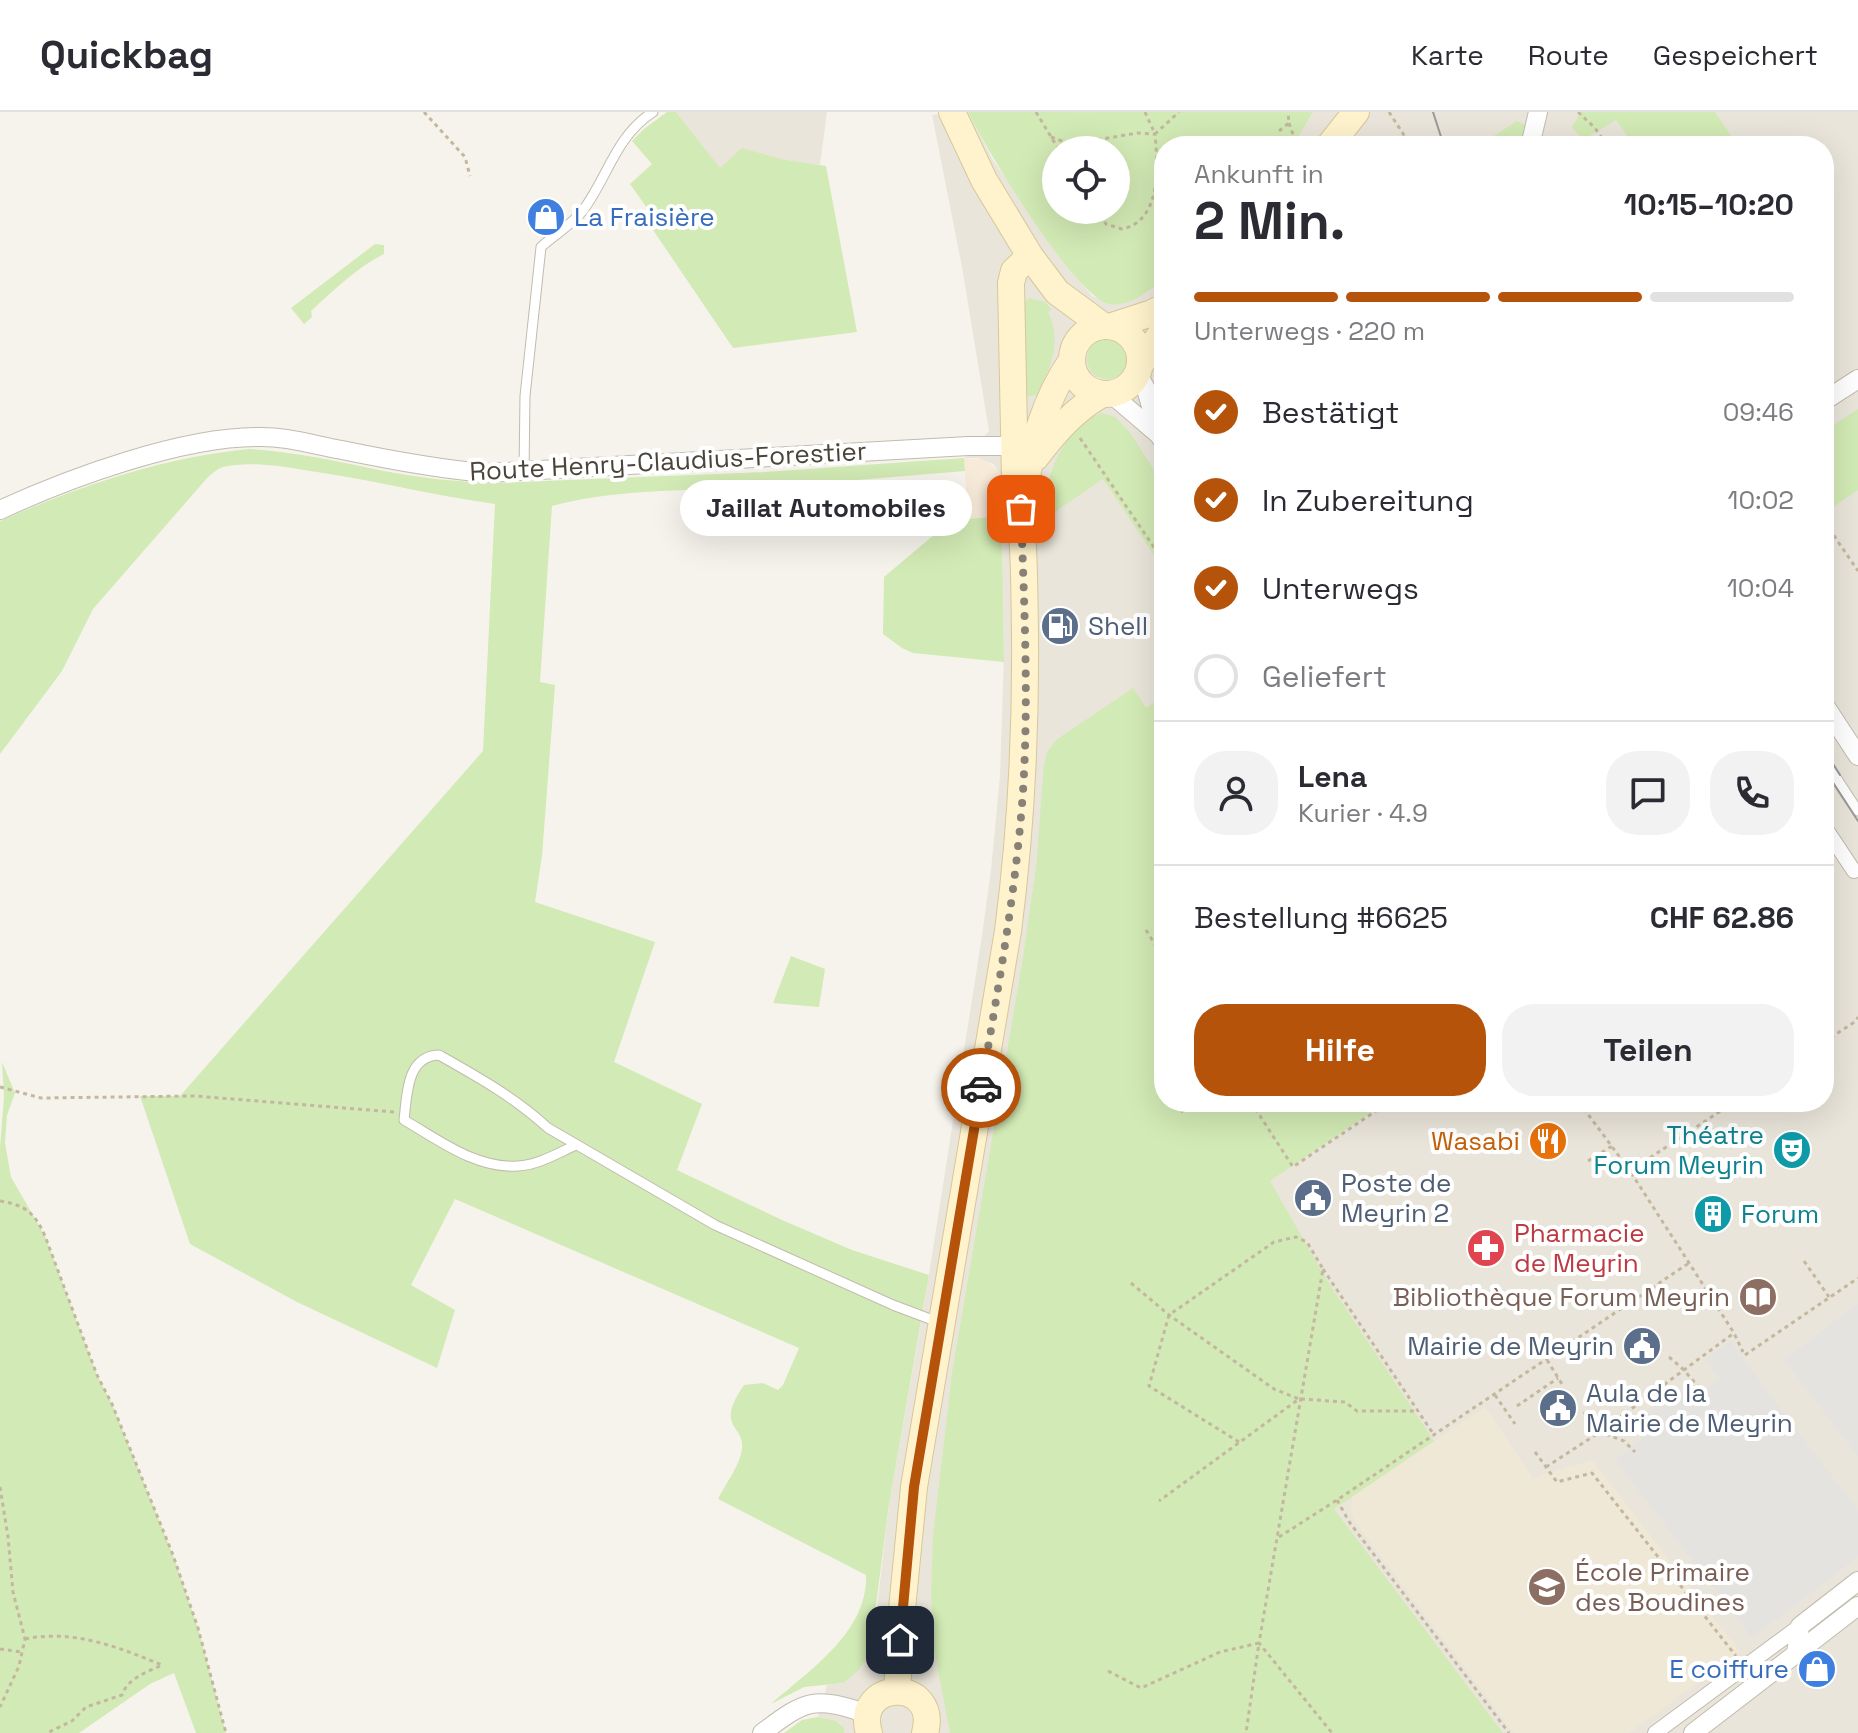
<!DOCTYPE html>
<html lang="de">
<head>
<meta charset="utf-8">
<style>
	:root { --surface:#fff; --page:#f2f2f3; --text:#2b2b33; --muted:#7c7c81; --line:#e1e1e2; --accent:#b45309 }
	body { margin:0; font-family:"Space Grotesk",sans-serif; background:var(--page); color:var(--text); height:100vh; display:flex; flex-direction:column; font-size:30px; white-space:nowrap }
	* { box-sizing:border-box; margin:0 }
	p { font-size:26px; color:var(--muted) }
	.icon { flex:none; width:44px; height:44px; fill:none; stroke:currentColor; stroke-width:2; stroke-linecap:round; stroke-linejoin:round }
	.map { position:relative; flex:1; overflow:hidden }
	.drawer { position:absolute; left:1154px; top:24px; width:680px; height:976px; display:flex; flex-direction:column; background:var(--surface); border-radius:32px; box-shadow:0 8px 32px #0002 }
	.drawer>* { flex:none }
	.tools { position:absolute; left:1042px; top:24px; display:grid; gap:16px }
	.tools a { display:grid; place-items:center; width:88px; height:88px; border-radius:50%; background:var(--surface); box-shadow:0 8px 32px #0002; font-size:40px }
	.pin { position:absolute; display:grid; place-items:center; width:68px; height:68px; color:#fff; margin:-34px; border-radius:16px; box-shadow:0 4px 12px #0006 }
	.courier { position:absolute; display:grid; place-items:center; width:80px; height:80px; margin:-40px; border:6px solid #b45309; border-radius:50%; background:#fff; color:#222; box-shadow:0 2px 10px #0007 }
	.bubble { position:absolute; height:56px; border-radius:28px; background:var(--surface); box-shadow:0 8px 32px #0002; font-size:26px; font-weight:600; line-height:56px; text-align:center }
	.headline em { font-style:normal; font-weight:600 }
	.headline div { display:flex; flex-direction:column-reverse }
	.headline { display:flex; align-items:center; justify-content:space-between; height:136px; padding:0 40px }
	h1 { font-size:52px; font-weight:600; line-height:60px }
	.bar { display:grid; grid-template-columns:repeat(4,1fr); gap:12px 8px; align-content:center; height:96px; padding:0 40px }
	.bar i { height:10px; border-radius:6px; background:var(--line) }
	.bar .active { background:var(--accent) }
	.bar p { grid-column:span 4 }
	.line { display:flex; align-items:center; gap:20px; padding:0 40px; border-top:2px solid var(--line) }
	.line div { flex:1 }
	.round { display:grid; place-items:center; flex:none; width:84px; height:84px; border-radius:32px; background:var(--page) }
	ol { padding:0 40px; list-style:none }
	li { display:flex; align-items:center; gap:24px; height:88px }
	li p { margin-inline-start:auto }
	li .icon { padding:8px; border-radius:50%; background:var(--accent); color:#fff; stroke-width:4 }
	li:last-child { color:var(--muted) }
	li i { width:44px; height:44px; border:4px solid var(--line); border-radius:50% }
	.action { display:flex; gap:16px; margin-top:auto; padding:16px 40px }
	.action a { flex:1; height:92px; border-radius:32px; background:var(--accent); color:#fff; font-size:32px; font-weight:600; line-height:92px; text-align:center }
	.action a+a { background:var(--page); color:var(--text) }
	header { display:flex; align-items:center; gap:48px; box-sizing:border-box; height:112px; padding:0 40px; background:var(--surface); border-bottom:2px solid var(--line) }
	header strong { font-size:38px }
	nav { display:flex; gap:44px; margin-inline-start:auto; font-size:28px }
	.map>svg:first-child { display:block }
	.residential { fill:#eae5da }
	.commercial { fill:#f7ead8 }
	.education { fill:#efe8d6 }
	.green { fill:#d2eab5; fill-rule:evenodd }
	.parking { fill:#e5e3e0 }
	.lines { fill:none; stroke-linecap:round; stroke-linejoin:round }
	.service-casing { stroke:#c2bbae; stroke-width:11 }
	.pedestrian-casing { stroke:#c2bbae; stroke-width:16 }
	.minor-casing { stroke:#c2bbae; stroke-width:20 }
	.secondary-casing { stroke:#d6c79b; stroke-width:28 }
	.path { stroke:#c4b79f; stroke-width:3; stroke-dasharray:4 4; stroke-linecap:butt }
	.service { stroke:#fff; stroke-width:9 }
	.pedestrian { stroke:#fff; stroke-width:14 }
	.minor { stroke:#fff; stroke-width:18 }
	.secondary { stroke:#fff3cd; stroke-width:26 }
	.tram { stroke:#9a9a9a; stroke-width:2 }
	.done { stroke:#878178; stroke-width:8; stroke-dasharray:0 14.4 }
	.route { stroke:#b45309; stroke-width:10 }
	.labels { text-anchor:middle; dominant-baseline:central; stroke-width:8; stroke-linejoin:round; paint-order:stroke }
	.shop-label { font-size:26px; fill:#366cbe; stroke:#fff; text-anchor:start }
	.street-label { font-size:26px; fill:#4b4439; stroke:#fff }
	.service-label { font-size:26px; fill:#4e5e75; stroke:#fff; text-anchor:start }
	.culture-label { font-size:26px; fill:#0d838f; stroke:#fff; text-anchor:end }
	.food-label { font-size:26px; fill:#c56008; stroke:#fff; text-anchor:end }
	.health-label { font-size:26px; fill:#be3a42; stroke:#fff; text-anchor:start }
	.education-label { font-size:26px; fill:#785e54; stroke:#fff; text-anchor:end }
</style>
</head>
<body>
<header>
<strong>Quickbag</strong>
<nav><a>Karte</a><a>Route</a><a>Gespeichert</a></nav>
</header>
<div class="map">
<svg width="1858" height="1621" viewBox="0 0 1858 1621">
	<rect width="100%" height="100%" fill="#f6f3ec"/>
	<path class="residential" d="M676,0H827L820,53L781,47L720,57Z
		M952,0H968L993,48L1066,153L1092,184L1115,192H1122L1138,185L1164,167V990H1824V34H1293L1313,0H1858V1621H844V1615L840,1611L818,1605L827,1573L843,1571L874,1523L889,1392L925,1188L981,830L991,758L1000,664L1004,541L1002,375L998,358L993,352L978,346H964L989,319L962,155L932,3Z"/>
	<path class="commercial" d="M964,346L985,348L998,358L1001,363L1002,404L968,407Z"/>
	<path class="education" d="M1485,1295L1533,1366L1592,1348L1740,1540L1629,1621H1514L1355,1410L1351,1400L1352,1385Z"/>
	<path class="green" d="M667,0H676L720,56L742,36L781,47L826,54L857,220L733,236L651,115L657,110L630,72L652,52L632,29L644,17Z
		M968,0H1313L1293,34H1164V167C1149,178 1130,196 1109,192C1074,184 986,37 968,0ZM1056,38H1116V98H1056Z
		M1581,0H1715L1738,34H1634L1616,8L1583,28L1572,15Z
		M1517,9L1525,13L1521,34H1478Z
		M375,132L384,133V142C356,156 334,178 311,199L312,205L304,212L291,196Z
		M1029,186L1045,190L1052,198L1048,200C1063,232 1050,252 1038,283L1026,285L1024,191Z
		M1087 247a20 20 0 1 1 40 0a20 20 0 1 1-40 0Z
		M1858,297V378L1824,401V319Z
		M1102,301L1115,305L1129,319L1164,373V458L1103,367L1043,408C1043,370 1062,313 1102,301Z
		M250,337C295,340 336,349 379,358C418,366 458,370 497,371L764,360L964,346L965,359C892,365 819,372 746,376C682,379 614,377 552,394L540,570L555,573L542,744L535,790L655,830L614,950L702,992L677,1058L782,1108L852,1138L929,1163L889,1392L870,1540L858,1559L843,1571L804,1575L771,1592C810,1558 868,1520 866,1463L718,1387C725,1373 737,1357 741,1342C749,1312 712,1319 744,1273L763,1271L778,1278L783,1273L799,1236L455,1087L411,1173L455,1198L437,1256L297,1190L190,1132L140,984H180L483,639L495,392C431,383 368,367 304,358C279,354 248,349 223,355C217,357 213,361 208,365L93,497L62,559L0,642V409C80,374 163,345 250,337Z
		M967,395L968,407L1002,404L1004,550L913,541L902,536L883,522L884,465Z
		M1133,576L1146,596L1164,583V990H1386L1270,1069L1328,1170L1434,1329L1334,1397L1503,1621H950L934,1537L931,1482L933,1424L952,1261L1022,852L1036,756L1044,652L1047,640L1056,628Z
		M791,844L825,857L819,895L773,891Z
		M2,950L15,981L7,1003L5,1031L11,1065L45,1124L97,1263L112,1292L173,1443L198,1516L226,1621H196L174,1561L150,1572L79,1621H0V1036L4,985Z
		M818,1605L836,1609L844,1615V1621H784L802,1608Z"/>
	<path class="parking" d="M1858,1191V1345L1784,1248Z
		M1730,1229L1858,1398V1445L1752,1526L1615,1348L1651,1320L1640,1305L1680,1275L1690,1289L1719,1267L1705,1247Z"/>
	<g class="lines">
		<defs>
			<path id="service" d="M524,360L525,284L541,135C554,123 573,112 584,97C608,64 616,24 653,0
				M1824,647L1858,699
				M576,1033C558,1041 538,1053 518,1054C476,1057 439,1028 404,1008C407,984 406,944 439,943C478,965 514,985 548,1016L715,1113L893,1193L938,1210"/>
			<path id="pedestrian" d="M1824,714L1854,759
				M1655,1621L1800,1514"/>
			<path id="minor" d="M1530,34L1538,0
				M1138,262L1146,277L1159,323
				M1111,282L1159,323L1164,331
				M1824,289L1858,267
				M0,398C69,366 181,325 257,325C285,324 314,333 342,338C390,348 437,357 486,361L968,334H1015
				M1824,592L1858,644
				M1796,1541L1800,1514L1858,1469
				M762,1621C807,1587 814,1584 868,1602
				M1693,1621L1858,1494"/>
			<path id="secondary" d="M952,0L984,68L1030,144L1057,180L1103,214
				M1329,34L1356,0
				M1072 248a34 34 0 1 1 68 0a34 34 0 1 1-68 0Z
				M1112,214L1152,201L1164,195
				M1140,253L1164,217
				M1036,345C1055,320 1074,298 1102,282
				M1024,378C1033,332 1045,286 1072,248
				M897,1579L902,1497L914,1375L1008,819C1021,719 1026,621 1025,520C1024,470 1025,417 1015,368L1011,171L1014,159L1030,144
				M869,1621C853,1567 940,1565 925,1621"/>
		</defs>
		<use href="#service" class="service-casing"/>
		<use href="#pedestrian" class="pedestrian-casing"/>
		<use href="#minor" class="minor-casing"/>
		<use href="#secondary" class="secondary-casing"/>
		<path class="path" d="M424,0L465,45L470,64
			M1036,0L1059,38
			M1145,0L1155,22L1179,0
			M1389,0L1411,34
			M1578,0L1595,16L1606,32
			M1289,11L1297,34
			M1279,19L1289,11L1288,0
			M1051,25L1070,32L1079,31L1137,21L1155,22C1158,52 1162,109 1122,117L1106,112L1097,98
			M1080,326L1164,450
			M1824,413L1826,412L1858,459
			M1146,818L1164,847
			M1824,930L1856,909L1858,905
			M0,975L41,986L195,984L394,1000
			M1251,990L1293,1055L1389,990
			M1579,990L1630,1059L1734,1221L1743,1240
			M1181,1000L1197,990
			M1588,1049L1612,1034
			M1630,1059L1734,990
			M0,1089C25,1093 35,1101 45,1124L97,1263L112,1292L173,1443L198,1516L226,1621
			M1804,1149L1829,1185
			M1323,1157L1434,1323
			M1131,1171L1169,1203L1274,1277L1299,1287L1159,1389
			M1745,1243L1858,1166
			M1669,1245L1684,1258L1707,1285
			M1547,1248L1562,1272
			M1495,1283L1515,1312
			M1301,1287L1345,1290L1357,1299H1418
			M1517,1294L1558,1266
			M1584,1300L1600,1320L1624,1329L1635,1340
			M1239,1330L1149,1274L1169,1203L1274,1130L1296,1125L1307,1130L1323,1157L1259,1531L1332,1621
			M1535,1340L1557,1370L1592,1361L1736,1544
			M1546,1355L1600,1320L1734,1221
			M0,1375L8,1425L13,1480L25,1527L19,1554L0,1595
			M1337,1388L1350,1411L1509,1621
			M1279,1425L1337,1388L1689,1151
			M25,1527C73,1517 118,1535 162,1553C147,1560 128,1566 122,1583L86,1595L72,1609L47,1621
			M0,1537L22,1540
			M1108,1559L1141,1576L1220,1540L1259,1531L1246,1621"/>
		<use href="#service" class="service"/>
		<use href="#pedestrian" class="pedestrian"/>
		<use href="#minor" class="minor"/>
		<use href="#secondary" class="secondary"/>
		<path class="tram" d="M1433,0L1444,34
			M1824,638L1840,663
			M1824,657L1858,709"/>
	</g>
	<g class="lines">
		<path class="done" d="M981,976C998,877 1016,779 1023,679C1029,585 1024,491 1021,397"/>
		<path class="route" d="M900,1528L914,1375L981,976"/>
	</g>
	<defs>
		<symbol id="shop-disc" viewBox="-11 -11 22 22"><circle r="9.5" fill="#3f7fe0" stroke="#fff"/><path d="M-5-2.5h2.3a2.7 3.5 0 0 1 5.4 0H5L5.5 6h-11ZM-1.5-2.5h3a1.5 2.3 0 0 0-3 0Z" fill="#fff"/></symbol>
		<symbol id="fuel-disc" viewBox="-11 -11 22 22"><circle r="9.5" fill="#5c6f8a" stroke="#fff"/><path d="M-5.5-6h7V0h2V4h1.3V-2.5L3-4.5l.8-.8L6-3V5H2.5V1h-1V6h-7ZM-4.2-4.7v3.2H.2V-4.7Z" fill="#fff"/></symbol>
		<symbol id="restaurant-disc" viewBox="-11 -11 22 22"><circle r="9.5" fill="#e8710a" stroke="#fff"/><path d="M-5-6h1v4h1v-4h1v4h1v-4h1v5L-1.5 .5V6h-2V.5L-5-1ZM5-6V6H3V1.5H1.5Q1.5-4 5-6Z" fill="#fff"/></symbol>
		<symbol id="theatre-disc" viewBox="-11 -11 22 22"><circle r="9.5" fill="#0f9aa8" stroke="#fff"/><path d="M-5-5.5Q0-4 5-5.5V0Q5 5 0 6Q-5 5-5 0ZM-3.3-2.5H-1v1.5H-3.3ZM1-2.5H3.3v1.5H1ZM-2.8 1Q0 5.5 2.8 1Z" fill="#fff"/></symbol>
		<symbol id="civic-disc" viewBox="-11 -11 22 22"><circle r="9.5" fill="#5c6f8a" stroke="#fff"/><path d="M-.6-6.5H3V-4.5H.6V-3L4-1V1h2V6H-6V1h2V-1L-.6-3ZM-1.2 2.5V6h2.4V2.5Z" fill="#fff"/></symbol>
		<symbol id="building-disc" viewBox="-11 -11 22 22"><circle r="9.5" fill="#0f9aa8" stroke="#fff"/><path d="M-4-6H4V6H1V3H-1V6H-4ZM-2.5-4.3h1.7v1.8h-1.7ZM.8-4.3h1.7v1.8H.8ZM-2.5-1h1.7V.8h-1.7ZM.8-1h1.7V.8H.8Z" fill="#fff"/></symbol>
		<symbol id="pharmacy-disc" viewBox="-11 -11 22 22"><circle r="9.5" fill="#e0444e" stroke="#fff"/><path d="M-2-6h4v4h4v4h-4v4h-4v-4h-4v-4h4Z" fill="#fff"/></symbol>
		<symbol id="library-disc" viewBox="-11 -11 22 22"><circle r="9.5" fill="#8d6e63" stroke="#fff"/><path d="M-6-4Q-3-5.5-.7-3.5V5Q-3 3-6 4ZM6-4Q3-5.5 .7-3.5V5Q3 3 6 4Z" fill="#fff"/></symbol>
		<symbol id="school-disc" viewBox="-11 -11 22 22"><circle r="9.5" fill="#8d6e63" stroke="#fff"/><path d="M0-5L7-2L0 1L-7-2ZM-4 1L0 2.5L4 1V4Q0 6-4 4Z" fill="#fff"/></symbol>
	</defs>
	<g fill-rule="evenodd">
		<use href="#shop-disc" x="524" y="83" width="44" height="44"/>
		<use href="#fuel-disc" x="1038" y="492" width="44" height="44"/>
		<use href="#restaurant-disc" x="1526" y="1007" width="44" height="44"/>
		<use href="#theatre-disc" x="1770" y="1016" width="44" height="44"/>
		<use href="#civic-disc" x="1291" y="1064" width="44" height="44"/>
		<use href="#building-disc" x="1691" y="1080" width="44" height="44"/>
		<use href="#pharmacy-disc" x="1464" y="1114" width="44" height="44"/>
		<use href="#library-disc" x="1736" y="1163" width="44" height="44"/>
		<use href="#civic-disc" x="1620" y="1212" width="44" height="44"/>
		<use href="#civic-disc" x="1536" y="1274" width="44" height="44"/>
		<use href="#school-disc" x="1525" y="1453" width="44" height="44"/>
		<use href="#shop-disc" x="1795" y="1535" width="44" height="44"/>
	</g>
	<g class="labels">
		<g class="shop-label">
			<text x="574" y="105">La Fraisière</text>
			<text x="1789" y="1557" text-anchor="end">E coiffure</text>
		</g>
		<g class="street-label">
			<text transform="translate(668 349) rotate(-3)">Route Henry-Claudius-Forestier</text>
		</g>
		<g class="service-label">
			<text x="1088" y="514">Shell</text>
			<text x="1341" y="1071">Poste de<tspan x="1341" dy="30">Meyrin 2</tspan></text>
			<text x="1614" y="1234" text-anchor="end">Mairie de Meyrin</text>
			<text x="1586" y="1281">Aula de la<tspan x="1586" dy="30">Mairie de Meyrin</tspan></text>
		</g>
		<g class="culture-label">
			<text x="1764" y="1023">Théatre<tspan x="1764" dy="30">Forum Meyrin</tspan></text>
			<text x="1741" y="1102" text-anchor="start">Forum</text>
		</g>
		<g class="food-label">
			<text x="1520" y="1029">Wasabi</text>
		</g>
		<g class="health-label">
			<text x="1514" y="1121">Pharmacie<tspan x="1514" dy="30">de Meyrin</tspan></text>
		</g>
		<g class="education-label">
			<text x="1730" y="1185">Bibliothèque Forum Meyrin</text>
			<text x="1575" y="1460" text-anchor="start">École Primaire<tspan x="1575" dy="30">des Boudines</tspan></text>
		</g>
	</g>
</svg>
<div class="tools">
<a><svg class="icon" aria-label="locate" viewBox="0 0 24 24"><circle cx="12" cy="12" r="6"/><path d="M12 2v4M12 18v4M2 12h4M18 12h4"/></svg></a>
</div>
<div class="pin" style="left:1021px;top:397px;background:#ea580c"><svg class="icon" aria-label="bag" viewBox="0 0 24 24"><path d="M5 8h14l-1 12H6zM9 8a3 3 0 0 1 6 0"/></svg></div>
<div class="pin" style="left:900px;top:1528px;background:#1f2937"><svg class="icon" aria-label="home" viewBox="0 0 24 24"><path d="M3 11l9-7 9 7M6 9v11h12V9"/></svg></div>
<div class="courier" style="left:981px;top:976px"><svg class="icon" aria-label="car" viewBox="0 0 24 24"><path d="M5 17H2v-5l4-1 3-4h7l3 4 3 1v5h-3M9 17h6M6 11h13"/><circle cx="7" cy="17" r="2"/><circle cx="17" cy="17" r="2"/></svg></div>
<div class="bubble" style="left:680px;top:368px;width:292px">Jaillat Automobiles</div>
<section class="drawer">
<div class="headline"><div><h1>2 Min.</h1><p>Ankunft in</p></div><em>10:15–10:20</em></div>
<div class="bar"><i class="active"></i><i class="active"></i><i class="active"></i><i></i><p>Unterwegs · 220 m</p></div>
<ol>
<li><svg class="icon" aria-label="check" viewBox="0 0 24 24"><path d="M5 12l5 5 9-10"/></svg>Bestätigt<p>09:46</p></li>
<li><svg class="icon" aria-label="check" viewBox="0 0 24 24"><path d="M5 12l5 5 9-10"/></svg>In Zubereitung<p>10:02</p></li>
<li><svg class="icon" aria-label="check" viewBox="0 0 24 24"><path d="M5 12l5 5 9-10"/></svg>Unterwegs<p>10:04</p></li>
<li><i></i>Geliefert</li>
</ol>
<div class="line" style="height:144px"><a class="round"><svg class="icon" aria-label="person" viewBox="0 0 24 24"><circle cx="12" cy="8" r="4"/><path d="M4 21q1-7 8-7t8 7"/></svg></a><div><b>Lena</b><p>Kurier · 4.9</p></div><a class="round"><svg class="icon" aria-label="chat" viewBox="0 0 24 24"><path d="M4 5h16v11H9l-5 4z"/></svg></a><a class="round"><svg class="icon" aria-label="phone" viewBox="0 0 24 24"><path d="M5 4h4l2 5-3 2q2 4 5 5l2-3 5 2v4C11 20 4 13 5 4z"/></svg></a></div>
<div class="line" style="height:104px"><div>Bestellung #6625</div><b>CHF 62.86</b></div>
<div class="action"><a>Hilfe</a><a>Teilen</a></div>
</section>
</div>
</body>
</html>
